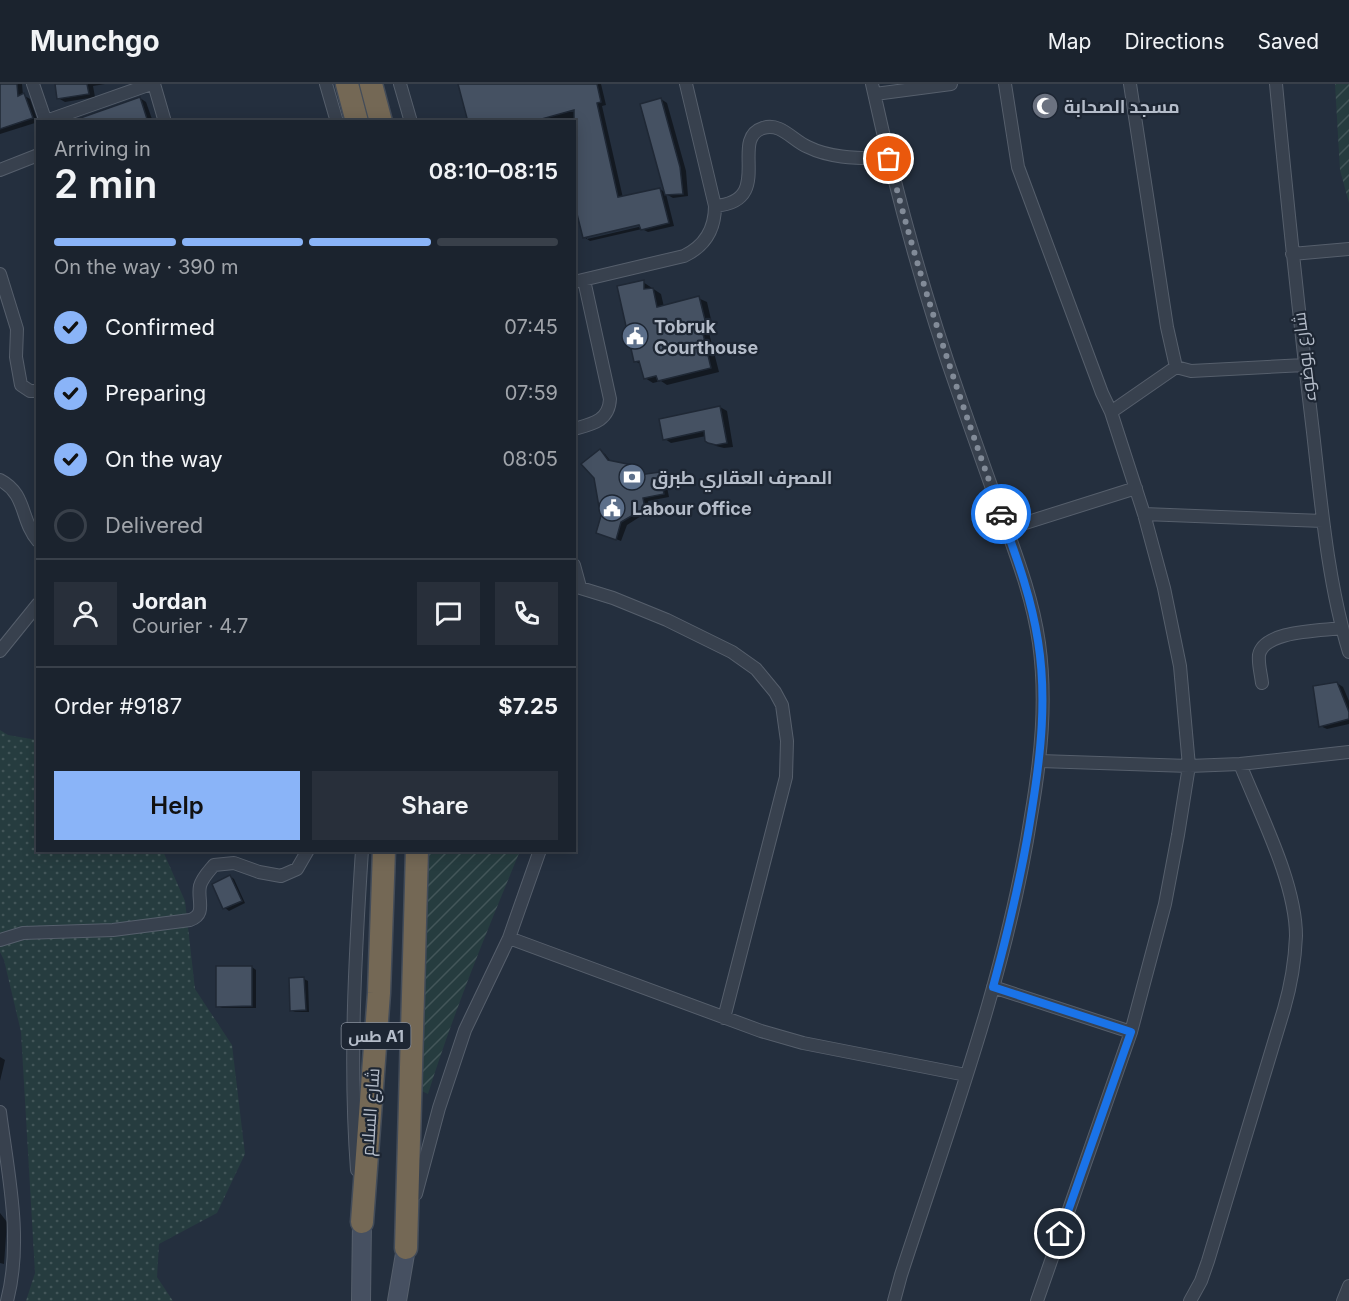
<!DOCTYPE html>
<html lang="en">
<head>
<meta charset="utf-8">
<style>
	:root { --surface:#1b232e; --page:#282f3a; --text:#f1f3f6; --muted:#a0a4aa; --line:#39404a; --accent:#8ab4f8 }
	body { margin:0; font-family:Inter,Cairo,sans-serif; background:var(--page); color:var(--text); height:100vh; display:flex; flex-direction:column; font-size:22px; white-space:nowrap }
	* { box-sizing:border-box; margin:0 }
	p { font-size:20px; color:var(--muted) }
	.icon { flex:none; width:33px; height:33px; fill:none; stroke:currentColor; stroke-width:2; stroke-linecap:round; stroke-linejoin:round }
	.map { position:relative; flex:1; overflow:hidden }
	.panel { position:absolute; left:36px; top:36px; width:540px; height:732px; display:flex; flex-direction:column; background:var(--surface); border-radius:0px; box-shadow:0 3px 15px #0003,0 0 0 2px var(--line) }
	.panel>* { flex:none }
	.pin { position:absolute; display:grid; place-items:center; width:51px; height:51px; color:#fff; margin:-26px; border:3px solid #fff; border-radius:50%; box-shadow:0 2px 6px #0007 }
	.courier { position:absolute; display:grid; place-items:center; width:60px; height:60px; margin:-30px; border:4px solid #1a73e8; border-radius:50%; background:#fff; color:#222; box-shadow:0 2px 8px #0007 }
	.headline em { font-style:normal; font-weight:600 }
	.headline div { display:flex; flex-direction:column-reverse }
	.headline { display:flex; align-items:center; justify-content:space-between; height:102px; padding:0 18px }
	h1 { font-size:39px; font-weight:600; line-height:45px }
	.bar { display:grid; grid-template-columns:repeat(4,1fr); gap:9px 6px; align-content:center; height:72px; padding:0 18px }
	.bar i { height:8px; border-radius:4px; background:var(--line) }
	.bar .current { background:var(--accent) }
	.bar p { grid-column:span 4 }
	.line { display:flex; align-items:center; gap:15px; padding:0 18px; border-top:2px solid var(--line) }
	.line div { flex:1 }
	.round { display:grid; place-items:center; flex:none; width:63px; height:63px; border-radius:0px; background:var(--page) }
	ol { padding:0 18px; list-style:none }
	li { display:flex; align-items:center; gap:18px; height:66px }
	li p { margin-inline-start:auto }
	li .icon { padding:6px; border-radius:50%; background:var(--accent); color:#111; stroke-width:4 }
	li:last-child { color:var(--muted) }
	li i { width:33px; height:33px; border:3px solid var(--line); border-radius:50% }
	.cta { display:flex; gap:12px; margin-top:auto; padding:12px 18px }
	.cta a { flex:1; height:69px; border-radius:0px; background:var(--accent); color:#111; font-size:24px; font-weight:600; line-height:69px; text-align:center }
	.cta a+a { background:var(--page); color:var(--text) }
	header { display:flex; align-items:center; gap:36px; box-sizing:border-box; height:84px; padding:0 30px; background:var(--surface); border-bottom:2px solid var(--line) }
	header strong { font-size:28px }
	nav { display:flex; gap:33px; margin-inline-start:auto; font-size:21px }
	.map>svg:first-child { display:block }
	.grass { fill:url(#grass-dots) }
	.garden { fill:url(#garden-furrows) }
	.shadow { fill:#0007; fill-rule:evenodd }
	.building { fill:#455162; stroke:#1f2835; stroke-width:1.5 }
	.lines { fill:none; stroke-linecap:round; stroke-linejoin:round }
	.street-casing { stroke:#565f6c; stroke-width:14 }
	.secondary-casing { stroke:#565f6c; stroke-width:20 }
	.highway-casing { stroke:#434c59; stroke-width:25 }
	.street { stroke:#38414e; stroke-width:12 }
	.secondary { stroke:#465061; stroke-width:18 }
	.highway { stroke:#746855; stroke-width:22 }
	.done { stroke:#828b98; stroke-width:6; stroke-dasharray:0 10.8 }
	.route { stroke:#1a73e8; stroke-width:8 }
	.labels { text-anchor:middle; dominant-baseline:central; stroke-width:4.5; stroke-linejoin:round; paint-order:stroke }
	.shield { fill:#1d2633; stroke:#878f9c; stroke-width:1.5 }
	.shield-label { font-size:16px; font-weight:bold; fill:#b4bcc9 }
	.poi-label { font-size:18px; font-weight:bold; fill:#b4bcc9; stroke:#1d2633; text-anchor:start }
	.street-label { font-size:18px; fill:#b4bcc9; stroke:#1d2633 }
</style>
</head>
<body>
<header>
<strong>Munchgo</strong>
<nav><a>Map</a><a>Directions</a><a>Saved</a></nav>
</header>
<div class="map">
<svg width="1349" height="1217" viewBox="0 0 1349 1217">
	<defs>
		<pattern id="grass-dots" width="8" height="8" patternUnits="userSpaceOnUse" patternTransform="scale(1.5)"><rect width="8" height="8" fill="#263c3f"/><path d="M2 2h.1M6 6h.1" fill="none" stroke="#435659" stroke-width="1.8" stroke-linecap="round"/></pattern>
		<pattern id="garden-furrows" width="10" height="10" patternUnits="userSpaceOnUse" patternTransform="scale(1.5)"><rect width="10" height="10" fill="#263c3f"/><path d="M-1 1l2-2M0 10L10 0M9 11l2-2" fill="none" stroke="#435659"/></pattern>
	</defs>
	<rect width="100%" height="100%" fill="#242f3e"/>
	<path class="grass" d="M0,646L8,651L37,656L38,766L163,767L185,817L195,905L232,961L245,1070L217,1129L159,1160L157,1193L173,1217H26L35,1189L21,948L4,876L0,868Z"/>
	<path class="garden" d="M1335,0H1349V119L1340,86Z
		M423,767H520C487,847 454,927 428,1010L413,1003Z"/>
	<path class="shadow" d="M0,0H22L23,11L30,15L38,38L0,50Z
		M56,0H105L93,2L95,13L65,18L58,14Z
		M460,0H601L606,21L602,22L623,114L660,105L666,109L661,15L667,19L686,87L688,112L673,114L666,110L674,142L648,148L642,145L590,157L584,153L574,38H558L557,35L549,38H470ZM646,138L647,141L587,155V152Z
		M140,14L146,18L153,38H74Z
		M643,198L661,210L664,223L698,214L707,218L713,244L708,245L719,288L667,301L661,297L653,299L645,294L642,281L635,277Z
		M720,323L727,327L733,363L724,364L716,362L709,358L706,352L671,359L665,355Z
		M600,367L605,370L612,379L636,383L642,386L643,392L660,389L665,393L669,413L648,417L649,427L627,441L621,457L598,448L605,425Z
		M1337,599L1343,603L1349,617V640L1327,645L1320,642Z
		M230,792L234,795L245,819L229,827L225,824L214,800Z
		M252,883L256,886V924H222L218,922Z
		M304,895L308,897L309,928H295L291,926Z
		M0,973L5,976L0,997Z
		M0,1129L7,1138L4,1180L0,1179Z"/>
	<path class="building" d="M0,0H17L18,12L24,9L33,34L0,45Z
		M55,0H87L89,10L57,15Z
		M458,0H597L601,18L597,19L618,113L660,104L669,139L641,146L639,141L583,154L574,118V26L531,38H468Z
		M140,13L148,38H69Z
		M661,14L680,83L683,110L665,111L640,20Z
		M644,196V205L653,204L657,223L699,212L706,240L701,241L711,284L658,297L656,292L644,295L639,277L634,278L617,202Z
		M720,322L727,359L716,361L708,359L705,357L704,347L663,356L659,335Z
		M600,365L608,376L637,382L639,391L660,388L664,410L643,414L645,424L621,438L616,456L596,449L603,425L599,423L594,394L581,380Z
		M1337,598L1349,628V635L1319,643L1313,602Z
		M230,791L242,817L223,825L212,800Z
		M216,882H252V922L216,923Z
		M304,893L306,926L290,927L289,894Z"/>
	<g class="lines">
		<defs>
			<path id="street" d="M33,0L46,38
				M154,0L165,38
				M326,0L337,38
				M400,0L411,38
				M872,0C895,105 923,209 959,311C974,354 989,397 1005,440C1019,479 1033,517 1039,559C1047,617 1041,674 1031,732C1007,889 950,1040 901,1191L894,1217
				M1005,0L1018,83L1102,309L1111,328L1144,430L1164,504L1180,582L1189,682L1178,751L1165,820L1131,948L1037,1217
				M1130,0L1167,243L1176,283L1191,287L1305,281
				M1276,0C1287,116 1299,232 1313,348C1321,419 1328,500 1349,568
				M875,10L951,0
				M46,37L151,0
				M0,86L38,71
				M715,122C776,117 728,55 763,44C781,38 793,57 808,63C832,75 862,74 889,75
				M1292,170L1349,165
				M0,190L17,245L16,273L21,301L30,307H38
				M574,198L684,172C705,162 715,145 715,122L686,0
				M1111,328L1176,283
				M574,345C592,340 609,337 610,315L584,196
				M0,396C27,410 20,436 38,457
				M1144,430L1323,437
				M1006,445L1136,404
				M574,481L580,503
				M574,502L613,514L667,536L732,568L756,585L775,608L782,621L787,657L786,693L724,934
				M0,567L38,520
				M1262,599C1261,590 1258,580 1259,571C1264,546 1321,547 1342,544
				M1040,677L1189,682L1240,680L1349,668
				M509,854L761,947L803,959L966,991
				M0,856L23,849L113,846L190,836C207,830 197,816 200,802C202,794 209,787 214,781L234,779L259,788L281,792L297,785L308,766
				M993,903L1131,948
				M0,1028C8,1090 23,1156 7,1217
				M357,1086C349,980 355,873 362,766
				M416,1110L439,1024L465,946L509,854L540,766
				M1190,1217L1201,1197L1208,1177L1284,925C1291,901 1295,877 1296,852C1296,799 1260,730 1240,680
				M1343,1217L1349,1202"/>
			<path id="secondary" d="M361,1217L362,1138
				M397,1217L406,1164"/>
			<path id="highway" d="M347,0L357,38
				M371,0L381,38
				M362,1138L379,909L384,766
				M406,1164L417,766"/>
		</defs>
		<use href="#street" class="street-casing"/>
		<use href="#secondary" class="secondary-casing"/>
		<use href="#highway" class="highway-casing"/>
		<use href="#street" class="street"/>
		<use href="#secondary" class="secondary"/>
		<use href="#highway" class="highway"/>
	</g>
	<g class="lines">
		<path class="done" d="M889,75C919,195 959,313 1001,430"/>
		<path class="route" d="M1001,430C1016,472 1031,512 1038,557C1047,613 1041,669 1032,725C1023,785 1009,844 993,903L1131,948L1060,1150"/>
	</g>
	<defs>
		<symbol id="mosque-disc" viewBox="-11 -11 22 22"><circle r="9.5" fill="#6b7280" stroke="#1d2633"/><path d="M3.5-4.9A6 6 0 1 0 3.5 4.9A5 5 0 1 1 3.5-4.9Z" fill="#fff"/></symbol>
		<symbol id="civic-disc" viewBox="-11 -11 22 22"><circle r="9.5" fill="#5c6f8a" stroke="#1d2633"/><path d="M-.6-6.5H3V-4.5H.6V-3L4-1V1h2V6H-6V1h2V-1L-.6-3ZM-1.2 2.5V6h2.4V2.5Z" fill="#fff"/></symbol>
		<symbol id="bank-disc" viewBox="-11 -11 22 22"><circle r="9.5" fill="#5c6f8a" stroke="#1d2633"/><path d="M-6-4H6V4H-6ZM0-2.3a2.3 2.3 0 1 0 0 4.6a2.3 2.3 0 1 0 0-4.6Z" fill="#fff"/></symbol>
	</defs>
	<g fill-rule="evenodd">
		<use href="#mosque-disc" x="1030" y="7" width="30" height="30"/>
		<use href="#civic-disc" x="620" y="237" width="30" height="30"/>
		<use href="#bank-disc" x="617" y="378" width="30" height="30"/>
		<use href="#civic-disc" x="597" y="409" width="30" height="30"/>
	</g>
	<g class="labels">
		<rect class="shield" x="341.5" y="939" width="69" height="26" rx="4.5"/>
		<g class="shield-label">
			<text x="376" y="952">طس A1</text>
		</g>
		<g class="poi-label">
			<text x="1064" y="22">مسجد الصحابة</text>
			<text x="654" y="242">Tobruk<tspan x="654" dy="21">Courthouse</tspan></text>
			<text x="652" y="393">المصرف العقاري طبرق</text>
			<text x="632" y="424">Labour Office</text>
		</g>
		<g class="street-label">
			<text transform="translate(1304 273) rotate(-97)">شارع بوضوء</text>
			<text transform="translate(370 1028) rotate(-86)">شارع السلام</text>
		</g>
	</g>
</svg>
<div class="pin" style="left:889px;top:75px;background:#ea580c"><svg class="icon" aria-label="bag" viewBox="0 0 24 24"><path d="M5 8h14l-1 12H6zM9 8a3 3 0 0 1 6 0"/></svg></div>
<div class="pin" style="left:1060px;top:1150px;background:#1f2937"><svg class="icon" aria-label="home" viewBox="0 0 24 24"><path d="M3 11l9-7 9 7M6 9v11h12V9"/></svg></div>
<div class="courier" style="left:1001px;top:430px"><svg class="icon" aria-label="car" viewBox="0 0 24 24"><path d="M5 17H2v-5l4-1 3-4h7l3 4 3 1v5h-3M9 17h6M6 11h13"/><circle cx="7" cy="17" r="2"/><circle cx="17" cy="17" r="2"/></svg></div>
<section class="panel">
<div class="headline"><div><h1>2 min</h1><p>Arriving in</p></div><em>08:10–08:15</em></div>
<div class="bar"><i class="current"></i><i class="current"></i><i class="current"></i><i></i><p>On the way · 390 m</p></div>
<ol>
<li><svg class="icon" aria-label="check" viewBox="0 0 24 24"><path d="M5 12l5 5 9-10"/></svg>Confirmed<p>07:45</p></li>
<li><svg class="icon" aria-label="check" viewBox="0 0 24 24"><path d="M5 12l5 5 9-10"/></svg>Preparing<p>07:59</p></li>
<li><svg class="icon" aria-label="check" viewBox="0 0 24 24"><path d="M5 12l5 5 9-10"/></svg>On the way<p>08:05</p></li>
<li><i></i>Delivered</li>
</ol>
<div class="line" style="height:108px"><a class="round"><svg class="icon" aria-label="person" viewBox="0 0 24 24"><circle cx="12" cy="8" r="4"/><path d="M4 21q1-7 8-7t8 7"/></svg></a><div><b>Jordan</b><p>Courier · 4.7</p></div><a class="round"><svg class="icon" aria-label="chat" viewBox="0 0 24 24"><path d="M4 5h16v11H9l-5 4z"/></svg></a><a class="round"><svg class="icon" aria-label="phone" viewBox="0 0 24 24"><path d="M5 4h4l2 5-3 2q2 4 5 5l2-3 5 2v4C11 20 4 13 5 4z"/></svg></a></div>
<div class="line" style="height:78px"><div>Order #9187</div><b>$7.25</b></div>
<div class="cta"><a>Help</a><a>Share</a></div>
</section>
</div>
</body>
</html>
